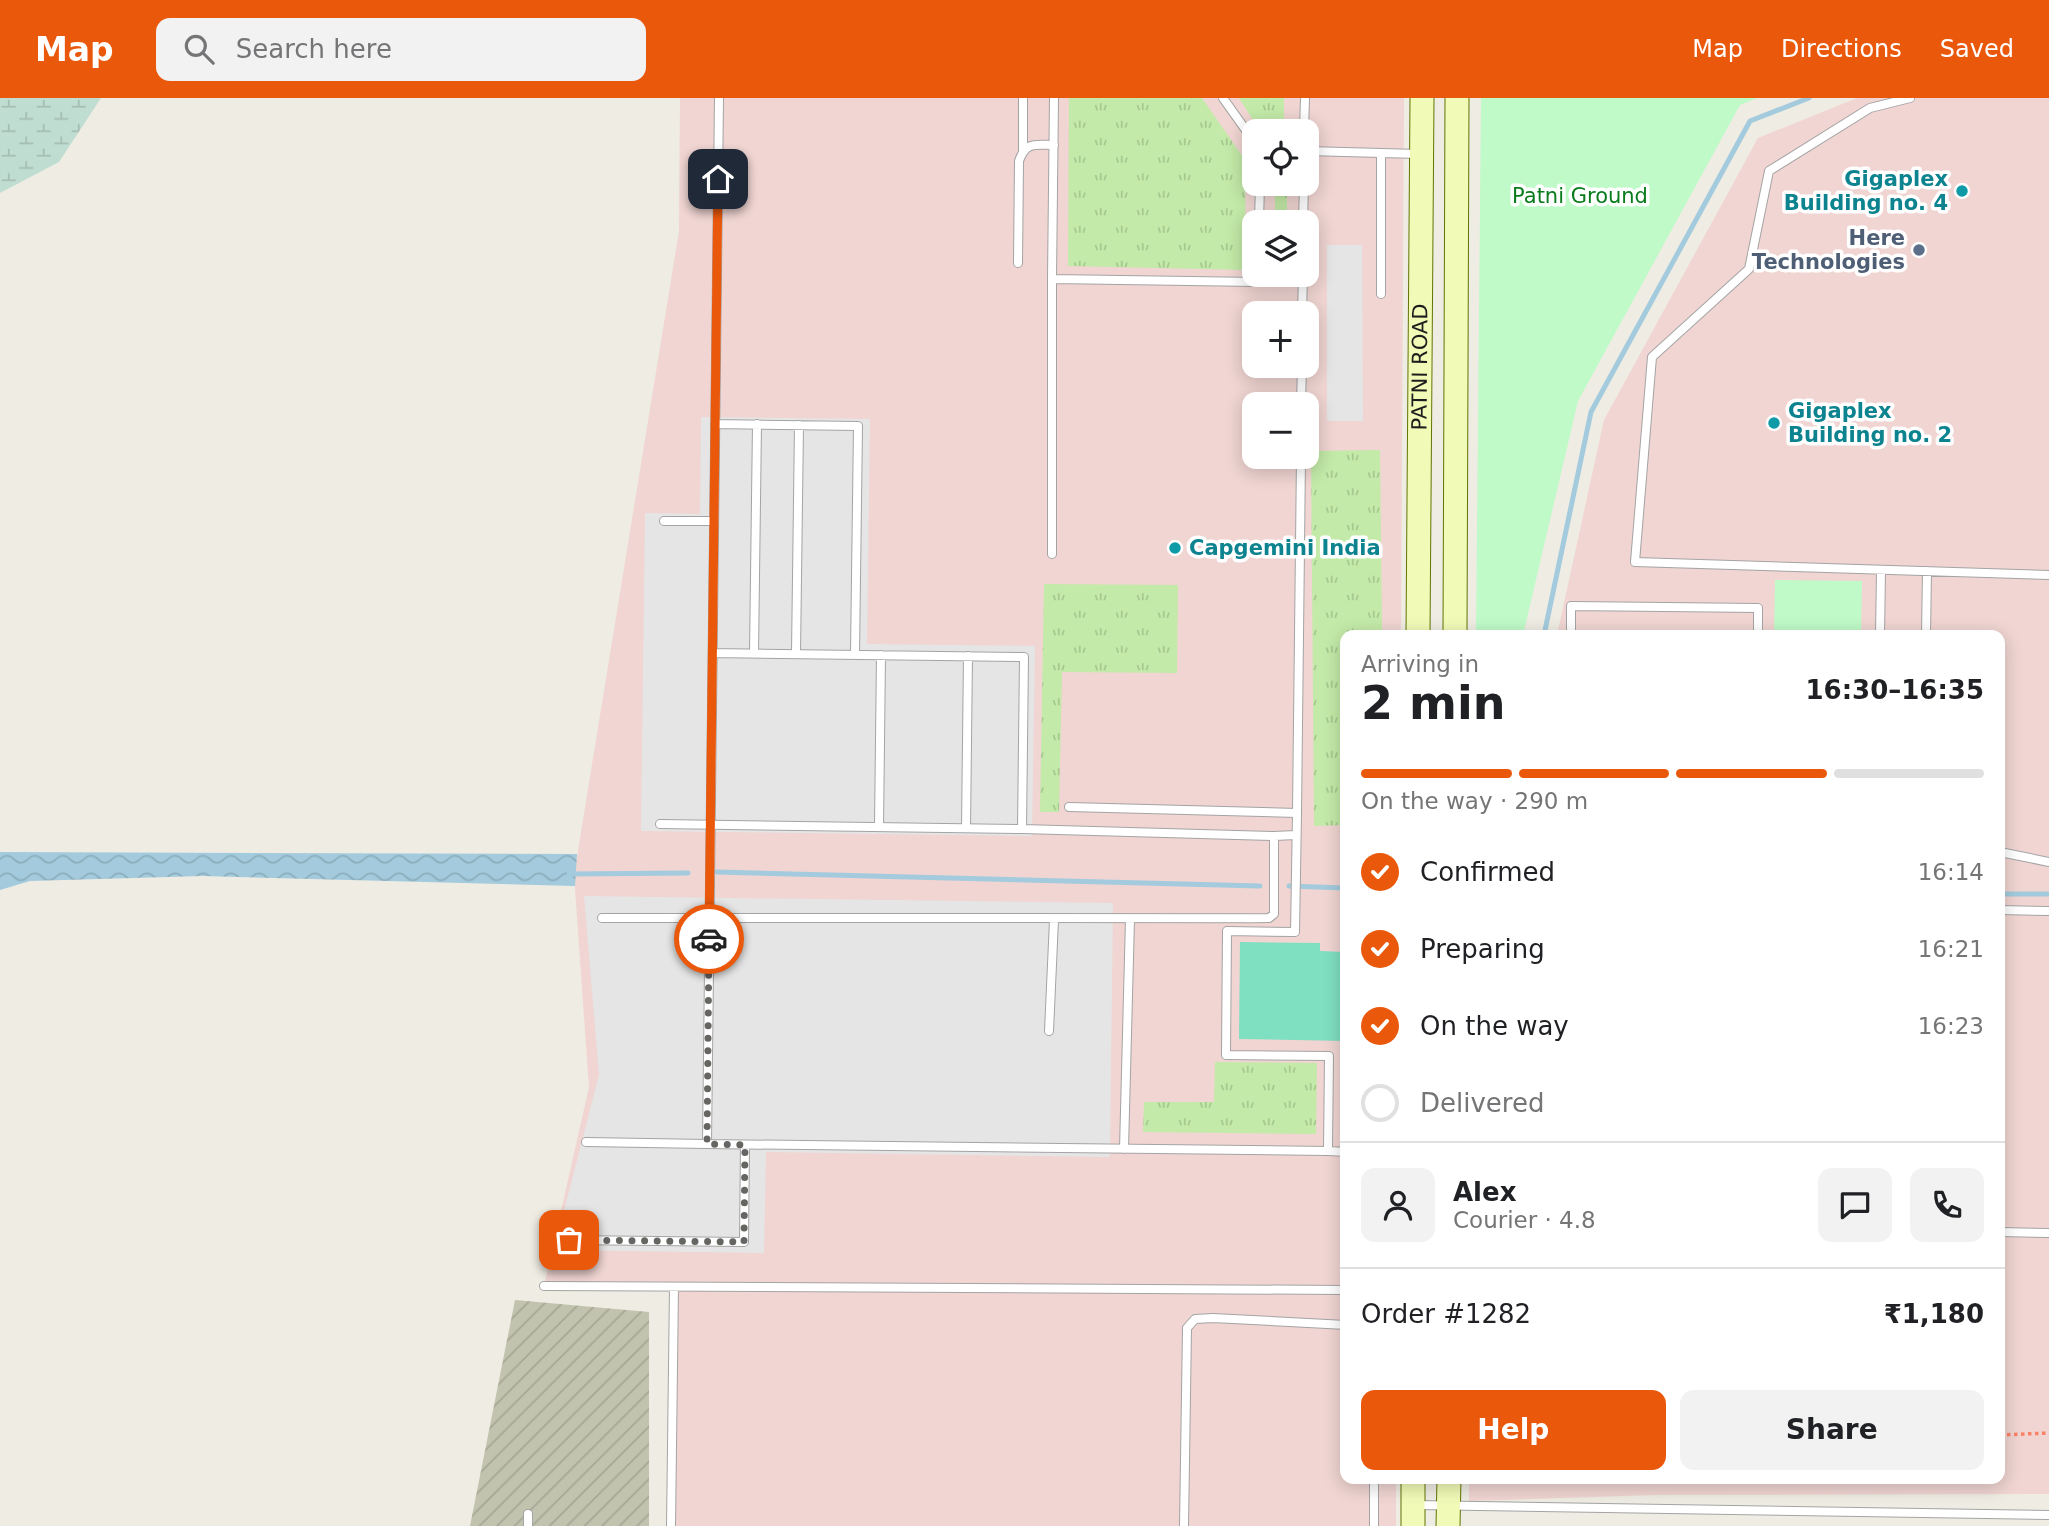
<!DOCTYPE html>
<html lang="en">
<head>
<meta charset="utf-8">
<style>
	:root { --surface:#fff; --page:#f2f2f2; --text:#202124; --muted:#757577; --line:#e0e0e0; --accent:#ea580c }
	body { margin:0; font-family:"DejaVu Sans",sans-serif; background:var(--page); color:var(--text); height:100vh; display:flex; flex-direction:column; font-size:26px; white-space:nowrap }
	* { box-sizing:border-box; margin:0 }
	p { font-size:23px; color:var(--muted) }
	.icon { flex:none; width:38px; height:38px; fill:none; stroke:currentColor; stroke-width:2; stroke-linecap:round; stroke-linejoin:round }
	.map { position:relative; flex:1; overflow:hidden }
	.sheet { position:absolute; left:1340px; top:532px; width:665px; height:854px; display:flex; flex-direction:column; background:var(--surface); border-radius:14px; box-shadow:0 4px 18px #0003 }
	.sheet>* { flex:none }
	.tools { position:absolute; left:1242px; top:21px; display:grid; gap:14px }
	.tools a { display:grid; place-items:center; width:77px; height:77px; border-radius:14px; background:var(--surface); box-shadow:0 4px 18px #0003; font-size:35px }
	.pin { position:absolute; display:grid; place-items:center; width:60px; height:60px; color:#fff; margin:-30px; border-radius:14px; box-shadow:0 4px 10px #0006 }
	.courier { position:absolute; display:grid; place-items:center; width:70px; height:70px; margin:-35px; border:5px solid #ea580c; border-radius:50%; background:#fff; color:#222; box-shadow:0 2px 9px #0007 }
	.head em { font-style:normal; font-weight:800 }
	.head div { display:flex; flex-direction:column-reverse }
	.head { display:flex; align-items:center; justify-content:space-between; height:119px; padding:0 21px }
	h1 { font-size:46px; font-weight:800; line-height:52px }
	.bar { display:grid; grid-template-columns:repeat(4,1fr); gap:10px 7px; align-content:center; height:84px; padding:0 21px }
	.bar i { height:9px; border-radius:5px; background:var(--line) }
	.bar .active { background:var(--accent) }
	.bar p { grid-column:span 4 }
	.line { display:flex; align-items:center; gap:18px; padding:0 21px; border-top:2px solid var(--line) }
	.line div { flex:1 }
	.round { display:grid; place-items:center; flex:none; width:74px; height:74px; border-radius:14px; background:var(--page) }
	ol { padding:0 21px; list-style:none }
	li { display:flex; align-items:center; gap:21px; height:77px }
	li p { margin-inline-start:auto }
	li .icon { padding:7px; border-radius:50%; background:var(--accent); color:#fff; stroke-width:4 }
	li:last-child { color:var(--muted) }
	li i { width:38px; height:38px; border:4px solid var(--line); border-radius:50% }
	.button { display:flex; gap:14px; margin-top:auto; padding:14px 21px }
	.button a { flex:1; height:80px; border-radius:14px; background:var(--accent); color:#fff; font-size:28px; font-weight:800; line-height:80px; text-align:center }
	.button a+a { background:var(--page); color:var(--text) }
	header { display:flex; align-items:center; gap:42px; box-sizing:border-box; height:98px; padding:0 35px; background:var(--accent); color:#fff }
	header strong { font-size:33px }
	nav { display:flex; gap:38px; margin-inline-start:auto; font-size:24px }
	.search { width:490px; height:63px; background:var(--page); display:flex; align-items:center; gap:18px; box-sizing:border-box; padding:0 24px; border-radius:14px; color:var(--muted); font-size:26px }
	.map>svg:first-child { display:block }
	.commercial { fill:#f0d5d2; fill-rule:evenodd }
	.construction { fill:url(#construction-furrows) }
	.grass { fill:url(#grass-tufts) }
	.wetland { fill:url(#wetland-marsh) }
	.park { fill:#bffac8 }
	.pitch { fill:#7fdfc1 }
	.parking { fill:#e5e5e5 }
	.water { fill:url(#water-waves) }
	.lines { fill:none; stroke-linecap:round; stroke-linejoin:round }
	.stream { stroke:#a3cbdd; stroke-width:5 }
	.lane-casing { stroke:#a4a4a4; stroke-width:10 }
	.secondary-casing { stroke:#607503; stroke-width:25 }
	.path { stroke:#fb8267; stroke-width:3.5; stroke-dasharray:3.5 3.5; stroke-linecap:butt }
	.lane { stroke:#fff; stroke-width:8 }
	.secondary { stroke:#f1fab6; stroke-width:23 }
	.done { stroke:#666562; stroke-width:7; stroke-dasharray:0 12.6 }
	.route { stroke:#ea580c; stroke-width:9 }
	.culture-dot { fill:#0f9aa8; stroke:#fff; stroke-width:2.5 }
	.service-dot { fill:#5c6f8a; stroke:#fff; stroke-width:2.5 }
	.labels { text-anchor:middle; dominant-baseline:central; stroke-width:7; stroke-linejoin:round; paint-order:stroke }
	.culture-label { font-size:21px; font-weight:bold; fill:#0d838f; stroke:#fff; text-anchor:start }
	.park-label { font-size:21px; fill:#0a7c1c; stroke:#fff }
	.service-label { font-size:21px; font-weight:bold; fill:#4e5e75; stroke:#fff; text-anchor:end }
	.street-label { font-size:21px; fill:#1d1d1d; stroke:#fff }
</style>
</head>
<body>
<header>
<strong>Map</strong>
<div class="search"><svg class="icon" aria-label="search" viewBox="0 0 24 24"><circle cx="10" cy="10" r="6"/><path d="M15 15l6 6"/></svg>Search here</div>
<nav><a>Map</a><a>Directions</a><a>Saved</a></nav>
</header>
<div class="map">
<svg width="2049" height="1428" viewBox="0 0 2049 1428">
	<defs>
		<pattern id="construction-furrows" width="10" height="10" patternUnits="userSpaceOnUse" patternTransform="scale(1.75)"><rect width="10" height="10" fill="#c2c3ae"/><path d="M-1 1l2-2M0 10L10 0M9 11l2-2" fill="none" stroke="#a6a795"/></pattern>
		<pattern id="grass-tufts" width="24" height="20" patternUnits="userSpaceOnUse" patternTransform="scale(1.75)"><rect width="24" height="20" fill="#c3eaa8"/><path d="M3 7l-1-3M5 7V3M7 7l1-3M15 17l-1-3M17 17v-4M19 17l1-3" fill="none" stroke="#a7c890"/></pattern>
		<pattern id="wetland-marsh" width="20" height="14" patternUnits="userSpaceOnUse" patternTransform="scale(1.75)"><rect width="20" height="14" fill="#c0ddd2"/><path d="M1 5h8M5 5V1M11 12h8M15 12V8" fill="none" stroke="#a5bdb4"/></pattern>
		<pattern id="water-waves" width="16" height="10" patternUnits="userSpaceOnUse" patternTransform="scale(1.75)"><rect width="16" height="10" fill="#a3cbdd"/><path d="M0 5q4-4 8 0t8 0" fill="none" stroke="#8caebd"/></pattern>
	</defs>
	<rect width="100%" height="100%" fill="#efece3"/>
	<path class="commercial" d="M680,0H1404L1401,537H1346V1381H1396V1428H672L674,1189L544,1188L589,989L574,777L679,133ZM1255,33H1307V86H1255ZM1255,124H1307V177H1255ZM1255,215H1307V268H1255ZM1255,306H1307V359H1255Z
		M1857,0H2049V1396L1656,1397L1469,1403V1381H2000V537H1557L1604,322L1758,40Z"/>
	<path class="construction" d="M515,1202L649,1214V1428H470Z"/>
	<path class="grass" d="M1069,0H1202L1245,62L1246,172L1068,168Z
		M1239,0H1284V33H1260Z
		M1275,86H1287V124H1275Z
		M1380,352L1382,537H1346V727L1314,728L1311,353Z
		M1044,486L1178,487L1177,575L1062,574L1059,714H1040Z
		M1215,964L1317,965L1316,1036L1143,1034L1144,1004H1214Z"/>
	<path class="wetland" d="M0,0H101L59,64L0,95Z"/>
	<path class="park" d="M1481,0H1757L1740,7L1578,303L1523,537H1476Z
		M1775,482L1862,483L1861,537H1774Z"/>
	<path class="pitch" d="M1240,844L1320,845V853L1346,854V943L1239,941Z"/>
	<path class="parking" d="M1327,147H1362L1363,323H1327Z
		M701,319L870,321L867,546L1035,548L1032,738L641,733L645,415L700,416Z
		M584,798L1113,805L1110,1059L766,1054L764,1155L554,1152L599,977Z"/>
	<path class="water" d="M0,754L577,756L575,788L202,778L30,783L0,792Z"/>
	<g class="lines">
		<path class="stream" d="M1544,537L1591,314L1750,23L1809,0
			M717,774L1260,788
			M569,776L688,775
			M1289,788L1346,790
			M2000,796H2049"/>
		<defs>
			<path id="lane" d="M719,0L707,1046L1328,1053
				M1223,0L1255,45
				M1910,0L1870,10L1769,73L1749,171L1652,259L1635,464L2049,477
				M1304,33L1305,0
				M1023,53V0
				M1307,53L1419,56
				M1381,55V196
				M1259,124L1260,86
				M1303,124L1304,86
				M1018,165L1019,63C1026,43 1035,47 1054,47
				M1052,181L1054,0
				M1302,215L1303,177
				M1301,306L1302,268
				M715,326L858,328L855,556
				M664,423H714
				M1052,456V181L1258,184L1259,177
				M1571,537V508L1758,510V537
				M1880,537L1881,473
				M1926,537L1927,473
				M754,555L757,326
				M796,556L799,327
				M1069,709L1297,715L1301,359
				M1297,715L1295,834L1227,833L1226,957L1329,958L1328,1053L1346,1054
				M660,726L1022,731L1024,559L713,555
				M879,729L881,557
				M966,730L968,558
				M1274,738L1296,737
				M2000,754L2049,764
				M2000,812L2049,813
				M602,820C825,821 1047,822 1269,820L1274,816V738L1022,731
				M1049,933L1054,822
				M586,1044L707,1046
				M1124,1051L1130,821
				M2000,1134L2049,1135
				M569,1142L744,1144L745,1047
				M544,1188L1346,1192
				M1416,1407L2049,1417
				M528,1428V1416
				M671,1428L674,1189
				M1184,1428L1187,1230L1195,1221L1213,1220L1346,1227
				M1374,1428V1381"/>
			<g id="secondary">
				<path id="s1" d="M1418,537L1422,0"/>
				<path d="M1455,537L1457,0"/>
				<path d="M1413,1428V1381"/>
				<path d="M1448,1428L1449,1381"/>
			</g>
		</defs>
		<use href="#lane" class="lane-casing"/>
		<use href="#secondary" class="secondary-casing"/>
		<path class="path" d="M2000,1337L2049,1335"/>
		<use href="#lane" class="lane"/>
		<use href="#secondary" class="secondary"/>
	</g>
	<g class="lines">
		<path class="done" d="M569,1142L744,1144L745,1047L707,1046L709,841"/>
		<path class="route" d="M709,841L718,81"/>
	</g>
	<g class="culture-dot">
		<circle cx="1962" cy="93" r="7"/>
		<circle cx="1774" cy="325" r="7"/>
		<circle cx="1175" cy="450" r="7"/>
	</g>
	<circle class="service-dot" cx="1919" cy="152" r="7"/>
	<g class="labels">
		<g class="culture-label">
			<text x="1948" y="81" text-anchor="end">Gigaplex<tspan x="1948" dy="24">Building no. 4</tspan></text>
			<text x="1788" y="313">Gigaplex<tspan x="1788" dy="24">Building no. 2</tspan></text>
			<text x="1189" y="450">Capgemini India</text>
		</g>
		<g class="park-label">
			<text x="1580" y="98">Patni Ground</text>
		</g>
		<g class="service-label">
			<text x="1905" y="140">Here<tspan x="1905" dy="24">Technologies</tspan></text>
		</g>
		<g class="street-label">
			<text stroke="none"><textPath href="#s1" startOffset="268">PATNI ROAD</textPath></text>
		</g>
	</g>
</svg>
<div class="tools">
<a><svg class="icon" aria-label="locate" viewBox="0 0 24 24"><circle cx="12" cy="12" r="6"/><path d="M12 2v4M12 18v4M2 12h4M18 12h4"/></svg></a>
<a><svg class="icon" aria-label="layers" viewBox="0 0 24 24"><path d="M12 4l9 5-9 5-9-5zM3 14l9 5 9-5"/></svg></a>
<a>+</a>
<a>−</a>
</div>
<div class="pin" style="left:569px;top:1142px;background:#ea580c"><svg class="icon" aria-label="bag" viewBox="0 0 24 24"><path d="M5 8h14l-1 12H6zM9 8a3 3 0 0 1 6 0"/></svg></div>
<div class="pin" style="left:718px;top:81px;background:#1f2937"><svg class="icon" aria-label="home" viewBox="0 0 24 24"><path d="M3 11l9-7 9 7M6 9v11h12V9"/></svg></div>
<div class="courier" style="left:709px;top:841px"><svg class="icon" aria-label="car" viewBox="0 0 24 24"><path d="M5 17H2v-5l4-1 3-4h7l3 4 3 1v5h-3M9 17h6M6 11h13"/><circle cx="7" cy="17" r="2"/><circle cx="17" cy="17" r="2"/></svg></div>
<section class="sheet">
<div class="head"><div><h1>2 min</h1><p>Arriving in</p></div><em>16:30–16:35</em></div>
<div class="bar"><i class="active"></i><i class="active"></i><i class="active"></i><i></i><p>On the way · 290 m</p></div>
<ol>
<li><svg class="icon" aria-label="check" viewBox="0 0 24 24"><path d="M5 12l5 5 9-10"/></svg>Confirmed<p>16:14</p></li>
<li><svg class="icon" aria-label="check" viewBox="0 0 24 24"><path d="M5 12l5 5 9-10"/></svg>Preparing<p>16:21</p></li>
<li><svg class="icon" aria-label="check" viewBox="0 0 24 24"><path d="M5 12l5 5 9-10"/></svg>On the way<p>16:23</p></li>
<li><i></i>Delivered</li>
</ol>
<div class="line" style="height:126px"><a class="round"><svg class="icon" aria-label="person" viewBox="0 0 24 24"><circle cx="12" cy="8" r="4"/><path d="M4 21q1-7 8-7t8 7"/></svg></a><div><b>Alex</b><p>Courier · 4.8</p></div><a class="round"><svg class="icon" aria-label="chat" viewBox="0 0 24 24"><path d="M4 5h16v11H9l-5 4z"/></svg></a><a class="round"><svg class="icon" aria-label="phone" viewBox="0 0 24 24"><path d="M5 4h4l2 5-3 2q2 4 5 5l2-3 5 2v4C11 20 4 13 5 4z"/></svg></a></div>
<div class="line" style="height:91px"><div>Order #1282</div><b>₹1,180</b></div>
<div class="button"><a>Help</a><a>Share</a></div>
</section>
</div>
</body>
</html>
